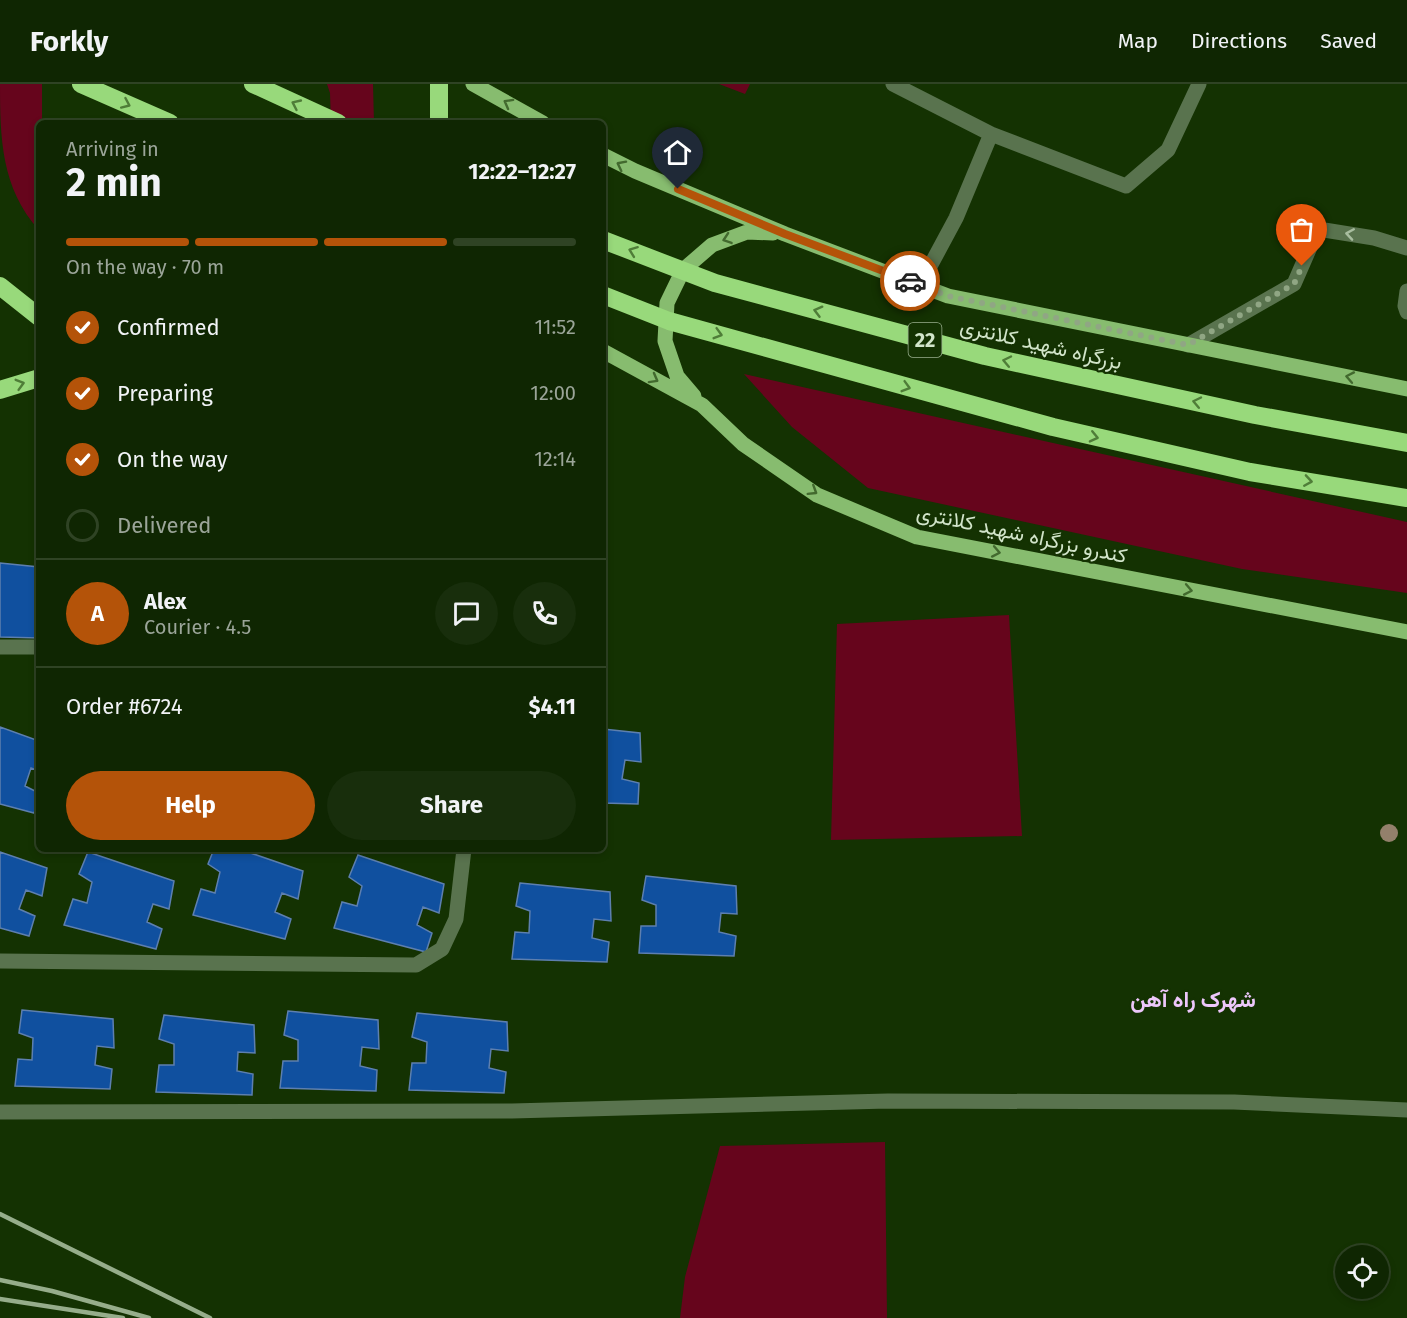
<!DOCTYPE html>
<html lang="en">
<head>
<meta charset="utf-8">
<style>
	:root { --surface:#0f2602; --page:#182e0c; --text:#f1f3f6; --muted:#9ba599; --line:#2f4324; --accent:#b45309 }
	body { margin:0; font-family:"Fira Sans",Vazirmatn,sans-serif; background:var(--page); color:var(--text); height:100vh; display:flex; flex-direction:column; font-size:22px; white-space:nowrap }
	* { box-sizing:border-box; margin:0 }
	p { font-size:20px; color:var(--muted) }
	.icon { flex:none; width:33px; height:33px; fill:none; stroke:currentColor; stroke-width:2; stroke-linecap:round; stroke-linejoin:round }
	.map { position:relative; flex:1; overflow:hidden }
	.sheet { position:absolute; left:36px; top:36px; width:570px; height:732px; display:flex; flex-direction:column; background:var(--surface); border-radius:9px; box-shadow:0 3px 9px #0003,0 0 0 2px var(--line) }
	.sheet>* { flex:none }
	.controls { position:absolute; left:1335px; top:1161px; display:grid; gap:12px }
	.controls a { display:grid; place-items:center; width:54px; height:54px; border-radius:50%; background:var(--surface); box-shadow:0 3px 9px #0003,0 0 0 2px var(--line); font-size:30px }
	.pin { position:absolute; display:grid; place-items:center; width:51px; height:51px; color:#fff; margin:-62px -26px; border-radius:50% 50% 50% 0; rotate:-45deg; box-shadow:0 0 6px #0007 }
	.pin .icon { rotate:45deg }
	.courier { position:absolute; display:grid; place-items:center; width:60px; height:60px; margin:-30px; border:4px solid #b45309; border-radius:50%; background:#fff; color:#222; box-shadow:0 2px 8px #0007 }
	.summary em { font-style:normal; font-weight:700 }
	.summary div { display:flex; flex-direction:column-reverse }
	.summary { display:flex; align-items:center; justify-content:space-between; height:102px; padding:0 30px }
	h1 { font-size:39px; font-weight:700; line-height:45px }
	.bar { display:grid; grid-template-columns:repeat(4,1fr); gap:9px 6px; align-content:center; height:72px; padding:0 30px }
	.bar i { height:8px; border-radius:4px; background:var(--line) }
	.bar .on { background:var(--accent) }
	.bar p { grid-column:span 4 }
	.line { display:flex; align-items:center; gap:15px; padding:0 30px; border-top:2px solid var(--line) }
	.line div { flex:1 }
	.round { display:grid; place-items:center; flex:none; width:63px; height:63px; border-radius:32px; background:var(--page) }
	ol { padding:0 30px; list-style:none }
	li { display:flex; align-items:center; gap:18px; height:66px }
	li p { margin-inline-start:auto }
	li .icon { padding:6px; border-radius:50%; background:var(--accent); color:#fff; stroke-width:4 }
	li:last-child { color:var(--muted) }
	li i { width:33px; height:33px; border:3px solid var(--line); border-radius:50% }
	.action { display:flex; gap:12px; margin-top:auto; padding:12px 30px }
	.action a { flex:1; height:69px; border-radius:36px; background:var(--accent); color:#fff; font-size:24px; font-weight:700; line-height:69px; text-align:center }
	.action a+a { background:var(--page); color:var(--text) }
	header { display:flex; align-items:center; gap:36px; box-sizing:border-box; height:84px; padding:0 30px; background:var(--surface); border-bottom:2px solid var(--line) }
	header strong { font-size:28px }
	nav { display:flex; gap:33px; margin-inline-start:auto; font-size:21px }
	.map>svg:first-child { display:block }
	.green { fill:#66051c }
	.building { fill:#10509f; stroke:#5d7faf; stroke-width:1.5 }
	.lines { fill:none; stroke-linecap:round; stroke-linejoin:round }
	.minor { stroke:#59734e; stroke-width:15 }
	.major { stroke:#87bc6f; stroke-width:15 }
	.highway { stroke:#98d97b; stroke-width:18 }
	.rail { stroke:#96ad8b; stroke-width:4.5 }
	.tree { fill:#93806b }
	.oneway { stroke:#42692e }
	.oneway2 { stroke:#4f7d38 }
	.oneway3 { stroke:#a8bd9f }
	.done { stroke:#90a684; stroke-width:6; stroke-dasharray:0 10.8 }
	.route { stroke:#b45309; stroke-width:8 }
	.labels { text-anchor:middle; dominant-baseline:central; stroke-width:4.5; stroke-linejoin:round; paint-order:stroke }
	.shield { fill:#143202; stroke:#99af8e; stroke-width:1.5 }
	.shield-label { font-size:20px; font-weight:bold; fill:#d2e5ca }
	.street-label { font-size:21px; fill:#d2e5ca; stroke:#143202 }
	.neighbourhood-label { font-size:22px; font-weight:bold; fill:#edc7fb; stroke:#143202 }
</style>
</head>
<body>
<header>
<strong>Forkly</strong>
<nav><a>Map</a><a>Directions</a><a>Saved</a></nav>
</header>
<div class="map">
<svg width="1407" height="1234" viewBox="0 0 1407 1234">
	<rect width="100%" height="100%" fill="#143202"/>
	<path class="green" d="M0,0H42V39H39V146C1,104 0,54 0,0Z
		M327,0H373L374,39H331L330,9Z
		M719,0H750L745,10Z
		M744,290L1407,438V509L1242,485L868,404L792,343Z
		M1009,531L1022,752L831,756L837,540Z
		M885,1058L887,1234H680L685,1193L720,1062Z"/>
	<path class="building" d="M0,479L39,483V511H38L36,531H39V554L0,553Z
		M0,643L39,657V687L31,684L25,702L39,709V714L34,729L0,720Z
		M603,645L640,649L641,678L625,676L622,695L639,699L638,720L603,719Z
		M214,765H239L303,787L298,815L282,809L275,828L291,835L285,855L193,831L201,805L215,809L220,788L208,780Z
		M0,768L47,784L42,812L26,806L19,825L35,832L29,852L0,844Z
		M88,768L174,797L169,825L153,820L147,838L162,845L156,865L64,841L73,815L87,819L92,798L79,790Z
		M358,771L444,800L439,829L423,823L417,841L432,849L426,868L334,844L342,818L357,822L362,802L349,793Z
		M646,792L736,802L737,830L721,829L719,848L736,852L734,872L639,869L641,842H656V821L642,816Z
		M520,799L610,808L611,837L594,835L592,854L609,858L607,878L512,875L515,848L529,849L530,827L516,822Z
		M22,926L113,935L114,964L97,962L95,981L112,985L110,1005L15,1002L18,975L32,976L33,954L19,949Z
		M288,927L378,936L379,965L362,963L360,982L377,986L376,1007L280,1004L283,977H298V956L284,951Z
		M417,929L507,938L508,967L491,965L489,984L506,988L504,1009L409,1006L412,979H426L427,958L412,953Z
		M164,931L254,941L255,969L238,968L237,987L253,990L252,1011L156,1008L159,981H174V960L159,955Z"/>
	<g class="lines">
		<path class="minor" d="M893,0L991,50L956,134L920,201
			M991,50L1126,102L1168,66L1199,0
			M1407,207L1405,222L1407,228
			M1188,261L1294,200L1318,145L1374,154L1407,164
			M0,563H39
			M0,877L416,881L442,865L456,835L464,765
			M0,1028L512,1027L888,1017L1234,1018L1407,1026"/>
		<path class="major" d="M473,0L543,39
			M603,71L635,87L785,150L948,212L1407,305
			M603,267L702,321L743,360L817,411L917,453L1407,548
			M694,312L677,292L665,257L667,219L683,186L712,161L747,148L773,149"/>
		<path class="highway" d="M81,0L170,39
			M253,0L338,39
			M439,0V39
			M603,156L715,199L985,272L1255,331L1407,359
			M0,202L39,233
			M603,211L669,237L1053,343L1250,388L1407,414
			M0,306L39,294"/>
		<path class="rail" d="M0,1130L210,1234
			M0,1196L52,1207L149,1234
			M0,1215L123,1234"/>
	</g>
	<circle class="tree" cx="1389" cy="749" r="9"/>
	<defs><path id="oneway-chevron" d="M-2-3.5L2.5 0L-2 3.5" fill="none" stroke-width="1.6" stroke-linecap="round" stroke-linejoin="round" transform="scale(1.5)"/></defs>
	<g class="oneway">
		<use href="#oneway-chevron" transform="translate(508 19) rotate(-151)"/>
		<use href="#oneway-chevron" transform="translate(621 81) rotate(-153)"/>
		<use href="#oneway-chevron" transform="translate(727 155) rotate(161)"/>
		<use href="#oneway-chevron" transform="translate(1350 293) rotate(-169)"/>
		<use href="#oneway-chevron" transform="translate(654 295) rotate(29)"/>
		<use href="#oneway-chevron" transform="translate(813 407) rotate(32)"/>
		<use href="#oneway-chevron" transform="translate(996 468) rotate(11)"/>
		<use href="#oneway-chevron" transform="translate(1188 506) rotate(11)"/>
	</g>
	<g class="oneway2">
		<use href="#oneway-chevron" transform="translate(126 20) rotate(24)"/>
		<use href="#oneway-chevron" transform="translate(296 20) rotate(-155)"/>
		<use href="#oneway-chevron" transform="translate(633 167) rotate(-159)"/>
		<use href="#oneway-chevron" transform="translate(818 227) rotate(-165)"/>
		<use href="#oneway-chevron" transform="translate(718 250) rotate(16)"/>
		<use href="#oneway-chevron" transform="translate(1007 277) rotate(-168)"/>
		<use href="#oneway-chevron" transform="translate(20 300) rotate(-16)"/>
		<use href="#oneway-chevron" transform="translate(906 303) rotate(16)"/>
		<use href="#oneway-chevron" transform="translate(1197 318) rotate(-168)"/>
		<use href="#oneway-chevron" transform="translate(1094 353) rotate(13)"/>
		<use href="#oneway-chevron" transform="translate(1308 397) rotate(9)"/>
	</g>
	<use class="oneway3" href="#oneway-chevron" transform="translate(1350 150) rotate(-171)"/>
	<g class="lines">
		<path class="done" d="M910,197L948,212L1188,261L1294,200L1302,182"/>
		<path class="route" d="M678,105L785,150L910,197"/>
	</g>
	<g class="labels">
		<rect class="shield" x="908.5" y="239" width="33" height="34" rx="4.5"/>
		<g class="shield-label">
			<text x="925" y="256">22</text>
		</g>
		<g class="street-label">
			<text transform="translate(1041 260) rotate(13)">بزرگراه شهید کلانتری</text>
			<text transform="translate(1022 450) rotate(12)">کندرو بزرگراه شهید کلانتری</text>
		</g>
		<g class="neighbourhood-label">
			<text x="1193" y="915">شهرک راه آهن</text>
		</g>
	</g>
</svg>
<div class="controls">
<a><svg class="icon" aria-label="locate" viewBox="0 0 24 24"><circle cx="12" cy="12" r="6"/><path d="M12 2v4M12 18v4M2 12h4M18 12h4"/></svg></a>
</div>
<div class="pin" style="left:1302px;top:182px;background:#ea580c"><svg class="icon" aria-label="bag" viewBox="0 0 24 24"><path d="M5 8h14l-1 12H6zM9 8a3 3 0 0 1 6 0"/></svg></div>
<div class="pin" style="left:678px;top:105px;background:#1f2937"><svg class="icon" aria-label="home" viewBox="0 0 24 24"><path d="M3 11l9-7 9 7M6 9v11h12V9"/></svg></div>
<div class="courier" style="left:910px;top:197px"><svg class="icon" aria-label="car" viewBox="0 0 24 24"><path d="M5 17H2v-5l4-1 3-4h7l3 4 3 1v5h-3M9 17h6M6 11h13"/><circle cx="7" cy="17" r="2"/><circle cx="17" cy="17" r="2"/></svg></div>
<section class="sheet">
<div class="summary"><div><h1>2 min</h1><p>Arriving in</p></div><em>12:22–12:27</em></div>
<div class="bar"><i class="on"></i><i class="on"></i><i class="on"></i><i></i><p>On the way · 70 m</p></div>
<ol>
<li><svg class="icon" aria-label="check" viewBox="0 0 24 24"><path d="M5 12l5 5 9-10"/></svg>Confirmed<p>11:52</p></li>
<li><svg class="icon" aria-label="check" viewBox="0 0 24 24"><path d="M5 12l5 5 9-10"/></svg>Preparing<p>12:00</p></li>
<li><svg class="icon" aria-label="check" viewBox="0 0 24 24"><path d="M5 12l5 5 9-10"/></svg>On the way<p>12:14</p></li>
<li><i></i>Delivered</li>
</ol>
<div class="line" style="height:108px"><b class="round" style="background:var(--accent);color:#fff">A</b><div><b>Alex</b><p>Courier · 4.5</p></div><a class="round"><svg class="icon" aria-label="chat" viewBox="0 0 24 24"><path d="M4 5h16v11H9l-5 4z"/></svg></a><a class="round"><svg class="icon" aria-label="phone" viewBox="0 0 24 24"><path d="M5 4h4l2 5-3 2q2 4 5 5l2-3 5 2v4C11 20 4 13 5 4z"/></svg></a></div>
<div class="line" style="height:78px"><div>Order #6724</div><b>$4.11</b></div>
<div class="action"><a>Help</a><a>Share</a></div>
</section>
</div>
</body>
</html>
